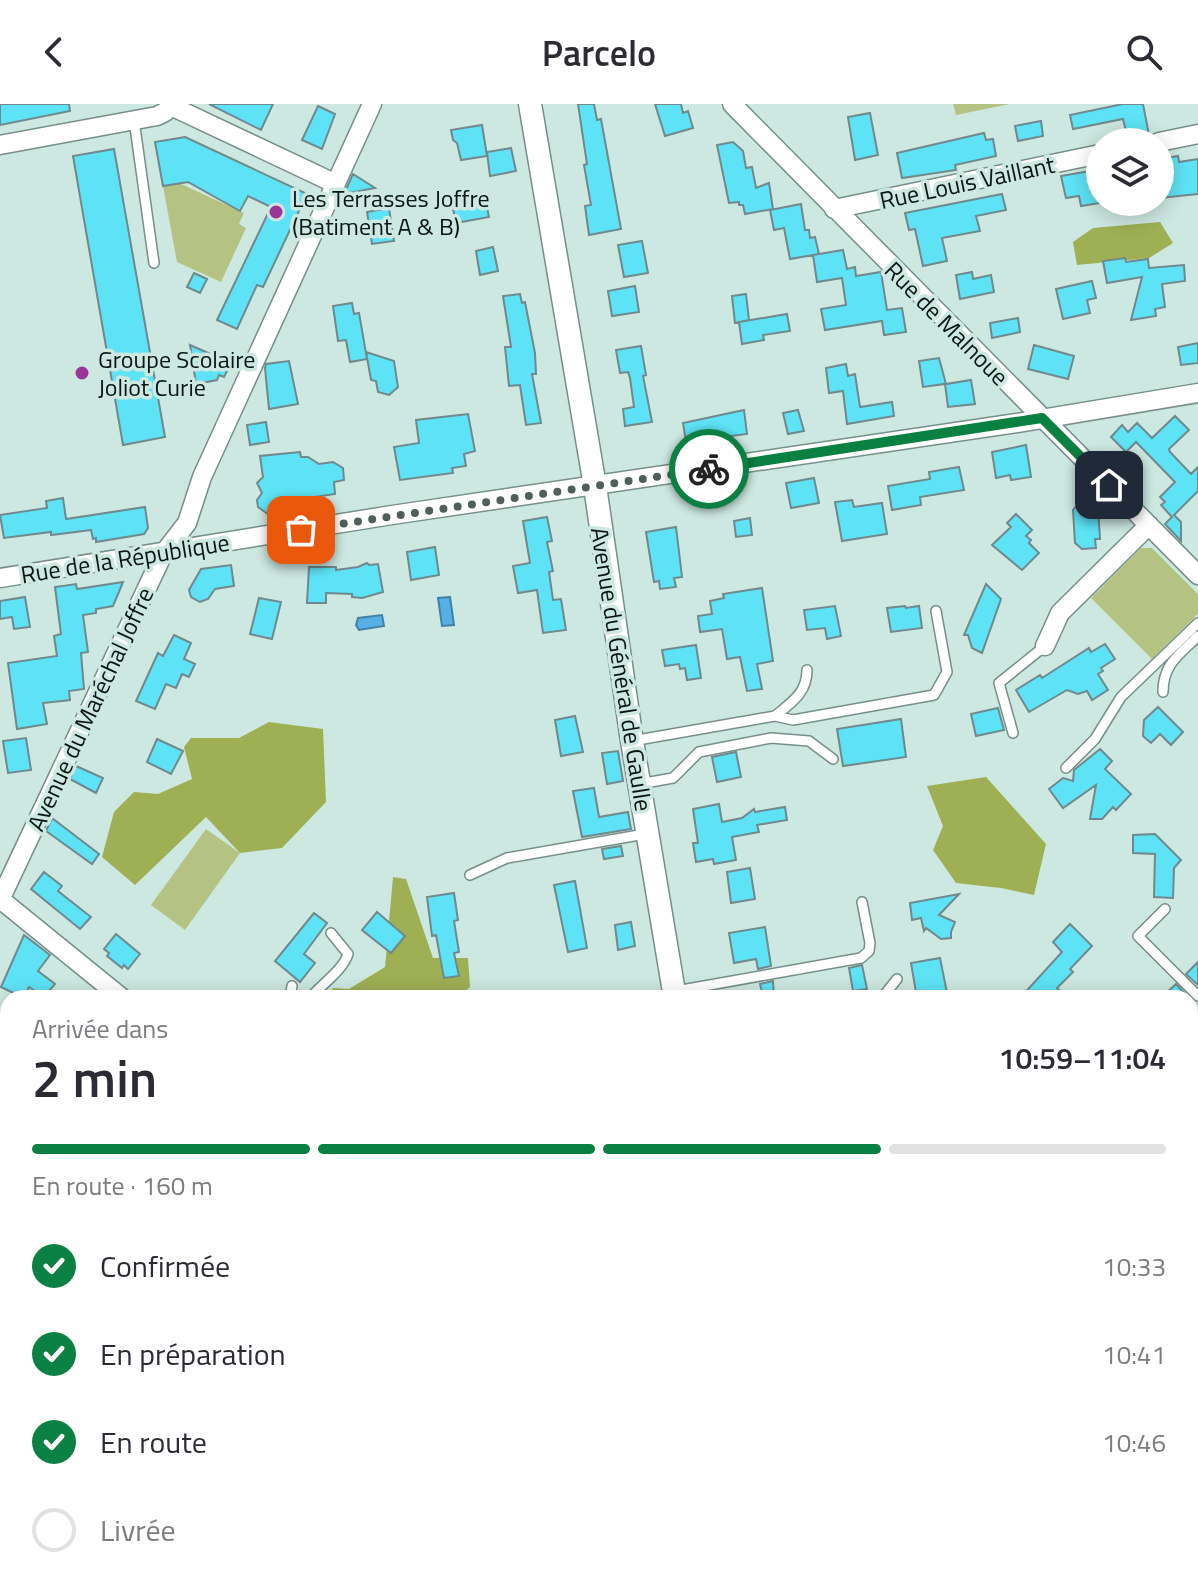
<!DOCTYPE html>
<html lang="fr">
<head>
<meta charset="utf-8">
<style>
	:root { --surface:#fff; --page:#f2f2f3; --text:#2b2b33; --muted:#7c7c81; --line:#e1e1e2; --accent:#0b8043 }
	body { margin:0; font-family:"Titillium Web",sans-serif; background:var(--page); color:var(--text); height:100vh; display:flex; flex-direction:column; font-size:30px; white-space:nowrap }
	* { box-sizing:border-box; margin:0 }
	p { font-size:26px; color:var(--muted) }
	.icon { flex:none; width:44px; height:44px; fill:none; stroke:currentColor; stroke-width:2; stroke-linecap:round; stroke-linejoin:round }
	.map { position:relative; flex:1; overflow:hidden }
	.side { position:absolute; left:0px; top:886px; width:1198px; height:602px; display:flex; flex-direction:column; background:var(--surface); border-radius:24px 24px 0 0; box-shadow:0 4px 20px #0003 }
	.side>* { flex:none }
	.tools { position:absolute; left:1086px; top:24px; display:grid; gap:16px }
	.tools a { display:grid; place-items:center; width:88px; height:88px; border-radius:50%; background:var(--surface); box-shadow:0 4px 20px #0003; font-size:40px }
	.pin { position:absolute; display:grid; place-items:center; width:68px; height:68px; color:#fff; margin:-34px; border-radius:16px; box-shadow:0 4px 12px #0006 }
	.courier { position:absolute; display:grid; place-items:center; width:80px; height:80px; margin:-40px; border:6px solid #0b8043; border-radius:50%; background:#fff; color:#222; box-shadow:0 2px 10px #0007 }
	.headline em { font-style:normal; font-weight:600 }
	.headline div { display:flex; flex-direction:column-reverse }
	.headline { display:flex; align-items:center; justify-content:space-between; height:136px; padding:0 32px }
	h1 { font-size:52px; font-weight:600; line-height:60px }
	.bar { display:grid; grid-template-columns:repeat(4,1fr); gap:12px 8px; align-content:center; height:96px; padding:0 32px }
	.bar i { height:10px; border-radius:6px; background:var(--line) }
	.bar .on { background:var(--accent) }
	.bar p { grid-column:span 4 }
	ol { padding:0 32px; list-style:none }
	li { display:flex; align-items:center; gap:24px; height:88px }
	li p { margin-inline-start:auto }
	li .icon { padding:8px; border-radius:50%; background:var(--accent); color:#fff; stroke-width:4 }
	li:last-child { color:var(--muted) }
	li i { width:44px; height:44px; border:4px solid var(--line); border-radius:50% }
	header { display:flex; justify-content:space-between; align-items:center; height:104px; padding:0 32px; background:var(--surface); font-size:36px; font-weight:600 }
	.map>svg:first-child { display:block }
	.green { fill:#b5c382 }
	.forest { fill:#9eaf54 }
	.water { fill:#56b0e7; stroke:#4082a7; stroke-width:2 }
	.building { fill:#5ee3f6; stroke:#6f898d; stroke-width:2 }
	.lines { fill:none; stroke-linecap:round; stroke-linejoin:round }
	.service-casing { stroke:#768f89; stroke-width:12 }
	.minor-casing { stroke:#768f89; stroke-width:21 }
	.tertiary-casing { stroke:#768f89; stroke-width:25 }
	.service { stroke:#fff; stroke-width:9 }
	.minor { stroke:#fff; stroke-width:18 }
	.tertiary { stroke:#fff; stroke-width:22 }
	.done { stroke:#4f5f5b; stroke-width:8; stroke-dasharray:0 14.4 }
	.route { stroke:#0b8043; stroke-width:10 }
	.poi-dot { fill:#9c3599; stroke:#cde8e1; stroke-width:3 }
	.labels { text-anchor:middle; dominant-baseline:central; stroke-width:7; stroke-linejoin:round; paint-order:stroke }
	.street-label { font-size:24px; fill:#0b1513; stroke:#cde8e1 }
	.poi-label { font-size:24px; fill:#0b1513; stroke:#cde8e1; text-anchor:start }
</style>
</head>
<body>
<header><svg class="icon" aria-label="back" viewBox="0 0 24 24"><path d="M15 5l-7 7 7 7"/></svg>Parcelo<svg class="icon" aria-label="search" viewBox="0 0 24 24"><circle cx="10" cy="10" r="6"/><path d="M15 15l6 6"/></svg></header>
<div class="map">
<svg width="1198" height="1487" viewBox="0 0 1198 1487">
	<rect width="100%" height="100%" fill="#cde8e1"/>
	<path class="green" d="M953,0H1010L956,11Z
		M179,79L244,109L239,120L246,124L221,178L177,158L163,82Z
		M1141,444H1152L1198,490V510L1152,555L1091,494Z
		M206,725L240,749L185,826L151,801Z"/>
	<path class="forest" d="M1160,118L1173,139L1149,154L1077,161L1073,138L1093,124Z
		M269,618L323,625L326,698L282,744L240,749L206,713L135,781L102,753L114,708L134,688L158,690L192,675L184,643L191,634H239Z
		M986,673L1046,740L1034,791L1001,784L956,779L933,746L943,722L927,682Z
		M393,773L406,775L433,854H468L470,883L458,894H326L333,884L349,885L385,863Z"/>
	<path class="water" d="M450,493L454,521L442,522L438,494Z
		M382,511L384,522L359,526L356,521L358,514Z"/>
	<path class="building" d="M0,0H69L70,7L0,21Z
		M209,0H273L261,26Z
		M578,0H594L597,16L601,15L621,125L589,131L585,102L591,101L584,61L587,60Z
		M655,0H681L683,9L688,7L693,24L665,32Z
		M1123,0H1143L1149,31L1128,36L1123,15L1073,25L1070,11Z
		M318,2L335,10L322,45L302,36Z
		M870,9L878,51L855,56L848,13Z
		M1041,17L1043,32L1018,37L1015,22Z
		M482,21L487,52L461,56L457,39L453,36L451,26Z
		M984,29L986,36L993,35L996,52L955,61L956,66L902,74L897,49Z
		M185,33L307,90L263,183L257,181L237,225L217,216L271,103L248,92L240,107L188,78L163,82L155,38Z
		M733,38L743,47L746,64L752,63L756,84L769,79L773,105L745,110L743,101H739V98L729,99L717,41Z
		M511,44L516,67L490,72L487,48Z
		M114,45L165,333L123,341L73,52Z
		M1178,52L1179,58L1198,55V90L1160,94V55Z
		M1096,66L1100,83V99L1081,102L1079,92L1066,94L1061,72Z
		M353,70L375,84L344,90Z
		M484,89L489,113L456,119L451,95Z
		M1002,90L1006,106L976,112L980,127L942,134L947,157L923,162L915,125L909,126L905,109Z
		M801,100L805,126H809L810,134L815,133L819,150L790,155L784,124L774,126L770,106Z
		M389,104L394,137L372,140L367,108Z
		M642,137L648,169L624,173L618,141Z
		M493,143L498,167L480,171L476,147Z
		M843,146L847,165L855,163L856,172L881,168L887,206L902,204L906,228L884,231L882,217L825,226L821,205L846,201L842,174L817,178L813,151Z
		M1125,154L1126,158L1148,155L1149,164L1184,161L1185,177L1162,180L1165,203L1155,205L1156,212L1131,216L1142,173L1107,179L1103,157Z
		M972,168L973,175L991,171L994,188L960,195L956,171Z
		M194,169L207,175L200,189L187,183Z
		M1092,177L1096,194L1087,196L1090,209L1063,215L1056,185Z
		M635,182L639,208L612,212L608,187Z
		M520,190L522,199L525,198L535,249L536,270H532L541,319L526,321L520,281L509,282L505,243H511L503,192Z
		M746,190L749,216L735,219L732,192Z
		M352,199L354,210L359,209L367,255L350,258L346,236L338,237L333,202Z
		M787,210L790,227L763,231L764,236L742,240L739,218Z
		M1018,214L1020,228L992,234L990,219Z
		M1198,239V259L1181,261L1178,243Z
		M190,241L231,259L224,273L219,271L217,276L196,280Z
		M1034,241L1074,252L1068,275L1028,265Z
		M641,242L646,271L643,272L652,318L625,322L623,305L634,303L630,274L628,268L620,269L616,246Z
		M366,248L394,257L398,283L389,291L378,288L376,277L371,276Z
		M939,254L946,280L971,276L975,300L948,303L945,280L923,283L919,257Z
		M289,257L298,300L269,305L265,264L266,260Z
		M846,260L848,272L855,270L860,303L892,298L894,312L847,320L843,287L829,289L826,264Z
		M744,306L747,330L686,338L683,319Z
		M798,306L804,327L788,330L783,309Z
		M468,310L475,347L464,350L466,362L452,364L453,369L400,376L394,343L419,339L416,316Z
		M1175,312L1189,326L1169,345L1170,348L1191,370L1198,363V387L1174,411L1181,418V437L1165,420L1172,413L1161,401L1165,398L1160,393L1175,378L1136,338L1126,348L1111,333L1122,321L1128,328L1137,319L1152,334Z
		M266,318L269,338L250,341L247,321Z
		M1026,341L1031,373L1011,376L1010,371L996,374L992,348Z
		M300,348L301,353H308L319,360L333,358L343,364L344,376L334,378L335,390L302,395L297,401L286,402L281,409L269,411L258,403L257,396L262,389L257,379L263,373L260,352Z
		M959,363L964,386L920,393L921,401L892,406L888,382L930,375L929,368Z
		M727,374L729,386L711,389L709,376Z
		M814,374L819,399L791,404L786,379Z
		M63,394L66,415L145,403L148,424L144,430L96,438V434L93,435L91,426L51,431V428L4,434L0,411L47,404L46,397Z
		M852,396L854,403L882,399L887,430L842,437L835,398Z
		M1091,398L1098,404L1100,435H1095L1096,444L1082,445L1075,439L1073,406L1079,399Z
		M1016,410L1032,426L1026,432L1031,436L1029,439L1039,449L1022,466L992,441L1011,423L1007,419Z
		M547,413L552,437L547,438L553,467L549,468L553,496L561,495L566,526L543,529L537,486L518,489L513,462L530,459L523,417Z
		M750,414L752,431L736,433L734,417Z
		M676,423L682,473L674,474L676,483L660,485L659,477L654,478L646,428Z
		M435,443L439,471L411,476L407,448Z
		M367,459L369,461L378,460L383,488L362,494L352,493V490L326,489V499H307L309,463H336V466L358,463Z
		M231,461L234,482L215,485L208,495L200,498L191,493L189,486L201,465Z
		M123,478L113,502L96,505V509L83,511L88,548L81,549L84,585L69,587L70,596L43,599L47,620L17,625L8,559L57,552L54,532L61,530L55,483L76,480L77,485Z
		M986,480L1001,495L982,549L972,544L968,531H964Z
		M762,484L773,557L757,560L762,585L747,587L740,553L727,555L722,525L700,528L698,512L712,510L710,497L724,494L723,490Z
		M25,493L30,523L14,525L12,513L0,515V497Z
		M259,494L281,498L272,535L250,530Z
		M835,502L841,532L827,535L825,524L807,526L804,506Z
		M905,502L906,504L919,502L922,524L891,528L887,504Z
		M174,531L191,539L184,555L195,560L189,573L182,570L176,584L166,580L155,605L136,597L158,549L163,552Z
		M1105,540L1115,555L1101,564L1103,567L1098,570L1108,586L1092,596L1087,587L1078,590L1067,586L1029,608L1016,586L1040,571L1042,574L1089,544L1091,548Z
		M696,541L701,574L687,576L685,564L680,565L679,560L665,562L662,546Z
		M1158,603L1183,628L1171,641L1160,630L1151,639L1143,632L1144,616Z
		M998,604L1004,626L976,632L971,610Z
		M575,612L583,648L561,652L555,616Z
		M901,615L906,653L843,662L837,625Z
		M26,634L31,666L8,669L3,637Z
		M157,635L183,647L171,670L147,658Z
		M1100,645L1112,657L1105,665L1131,690L1116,706L1113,703L1102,715H1090L1096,681L1063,704L1049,685L1063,674L1073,677L1074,666Z
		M618,647L623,677L607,680L602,649Z
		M736,648L741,673L717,678L712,653Z
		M76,662L103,674L96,689L70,675Z
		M594,684L599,713L628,708L631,725L582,733L573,687Z
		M719,700L722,718L742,714L754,705L755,708L785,703L787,716L757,721L759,728L732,733L736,756L714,760L713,755L696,758L693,739H698L693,705Z
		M52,714L99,750L92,760L46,727Z
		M1155,730L1181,756L1174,764L1173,794L1154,793L1155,750L1133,749V731Z
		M621,742L623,752L604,755L602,745Z
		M750,764L755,795L731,799L727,768Z
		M44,768L62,782L58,787L91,813L80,825L31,785Z
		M575,777L587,844L568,848L554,781Z
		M454,789L458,816L454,817L459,848L454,849L459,872L444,874L436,831L432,832L427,793Z
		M959,790L939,811L955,818L951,828V834L941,835L926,824L924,827L921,814L912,816L910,799Z
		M377,808L405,832L391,849L362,826Z
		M314,809L327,819L304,850L315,859L300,878L275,857Z
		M631,818L635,842L618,846L615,821Z
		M1070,820L1092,842L1070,865L1073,868L1057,884L1059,886L1050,894H1020L1062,848L1053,838Z
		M765,823L771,862L758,865L756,855L734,859L729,829Z
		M116,830L140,850L128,865L124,861L122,864L107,852L109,849L104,845Z
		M24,831L50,851L38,867L55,880L44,893L29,883L24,894L1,883Z
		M940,854L947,889L917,894L911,859Z
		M1198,858V881L1186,870Z
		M862,861L867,885L853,887L849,864Z
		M773,877L774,892L763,893L760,880Z
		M1176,880L1189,894H1161Z"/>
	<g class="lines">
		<defs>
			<path id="service" d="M134,16L154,159
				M1163,588C1163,560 1179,551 1198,532
				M775,612C792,598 807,589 807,566
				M1013,629L999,579L1045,542
				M632,637L775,612L793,616L934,591L947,568L936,507
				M1066,664L1095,635L1121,593L1198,519
				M639,680L673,674L699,648L771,634L809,637L833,655
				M470,771L507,754L645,730
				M1165,805L1138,832L1198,892
				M676,887L861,854L869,847L870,839L862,798
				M290,894L292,882
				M310,894C322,880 343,866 348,850L331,829
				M882,894L897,875
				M1189,1487L1198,1443"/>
			<path id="minor" d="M732,0L1198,471
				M171,2L334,79
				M1159,38L1198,30
				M0,41L157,12L165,8L172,0
				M834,105L1100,50
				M0,474L392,411L1017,319L1198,289
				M1045,542L1060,509L1149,421
				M0,795L122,894
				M0,796L163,450L187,419L202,373L372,0
				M1190,974L1198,966
				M0,1227L8,1233
				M0,1352L8,1342
				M0,1402L8,1408
				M94,1480L102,1487
				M812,1480L818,1487
				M1023,1480L1056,1487
				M299,1487L305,1480
				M672,1487L678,1480"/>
			<path id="tertiary" d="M530,0L595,382L632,637L675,894
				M781,1480L782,1487"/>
		</defs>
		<use href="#service" class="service-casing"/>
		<use href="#minor" class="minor-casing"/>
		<use href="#tertiary" class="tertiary-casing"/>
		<use href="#service" class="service"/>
		<use href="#minor" class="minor"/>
		<use href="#tertiary" class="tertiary"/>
	</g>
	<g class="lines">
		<path class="done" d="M301,426L709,365"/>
		<path class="route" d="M709,365L1042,314L1109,381"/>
	</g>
	<g class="poi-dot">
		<circle cx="276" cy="108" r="8"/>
		<circle cx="82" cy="269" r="8"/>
	</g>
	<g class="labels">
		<g class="street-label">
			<text transform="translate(967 78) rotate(-12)">Rue Louis Vaillant</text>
			<text transform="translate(947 219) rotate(45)">Rue de Malnoue</text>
			<text transform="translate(125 454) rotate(-9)">Rue de la République</text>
			<text transform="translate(622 565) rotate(81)">Avenue du Général de Gaulle</text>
			<text transform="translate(90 605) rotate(-65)">Avenue du Maréchal Joffre</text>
		</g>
		<g class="poi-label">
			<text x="292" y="94">Les Terrasses Joffre<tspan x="292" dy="28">(Batiment A &amp; B)</tspan></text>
			<text x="98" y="255">Groupe Scolaire<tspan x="98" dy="28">Joliot Curie</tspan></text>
		</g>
	</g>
</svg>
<div class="tools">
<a><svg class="icon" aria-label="layers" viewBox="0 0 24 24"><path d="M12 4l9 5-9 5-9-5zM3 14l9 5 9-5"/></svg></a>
</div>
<div class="pin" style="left:301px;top:426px;background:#ea580c"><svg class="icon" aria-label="bag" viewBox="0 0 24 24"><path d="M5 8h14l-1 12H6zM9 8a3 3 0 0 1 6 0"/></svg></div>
<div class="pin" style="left:1109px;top:381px;background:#1f2937"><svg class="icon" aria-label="home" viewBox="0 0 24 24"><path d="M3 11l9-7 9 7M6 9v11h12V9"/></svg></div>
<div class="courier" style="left:709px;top:365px"><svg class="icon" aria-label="bike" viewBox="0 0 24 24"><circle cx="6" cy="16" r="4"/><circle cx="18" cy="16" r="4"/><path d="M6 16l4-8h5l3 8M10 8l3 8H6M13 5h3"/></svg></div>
<section class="side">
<div class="headline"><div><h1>2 min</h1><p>Arrivée dans</p></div><em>10:59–11:04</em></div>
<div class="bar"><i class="on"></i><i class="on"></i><i class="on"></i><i></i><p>En route · 160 m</p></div>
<ol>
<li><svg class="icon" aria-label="check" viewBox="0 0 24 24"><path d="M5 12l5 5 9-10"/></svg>Confirmée<p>10:33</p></li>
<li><svg class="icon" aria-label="check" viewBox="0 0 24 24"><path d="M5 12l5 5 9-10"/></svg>En préparation<p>10:41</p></li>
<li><svg class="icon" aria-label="check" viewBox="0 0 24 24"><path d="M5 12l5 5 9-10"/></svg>En route<p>10:46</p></li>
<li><i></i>Livrée</li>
</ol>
</section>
</div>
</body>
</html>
